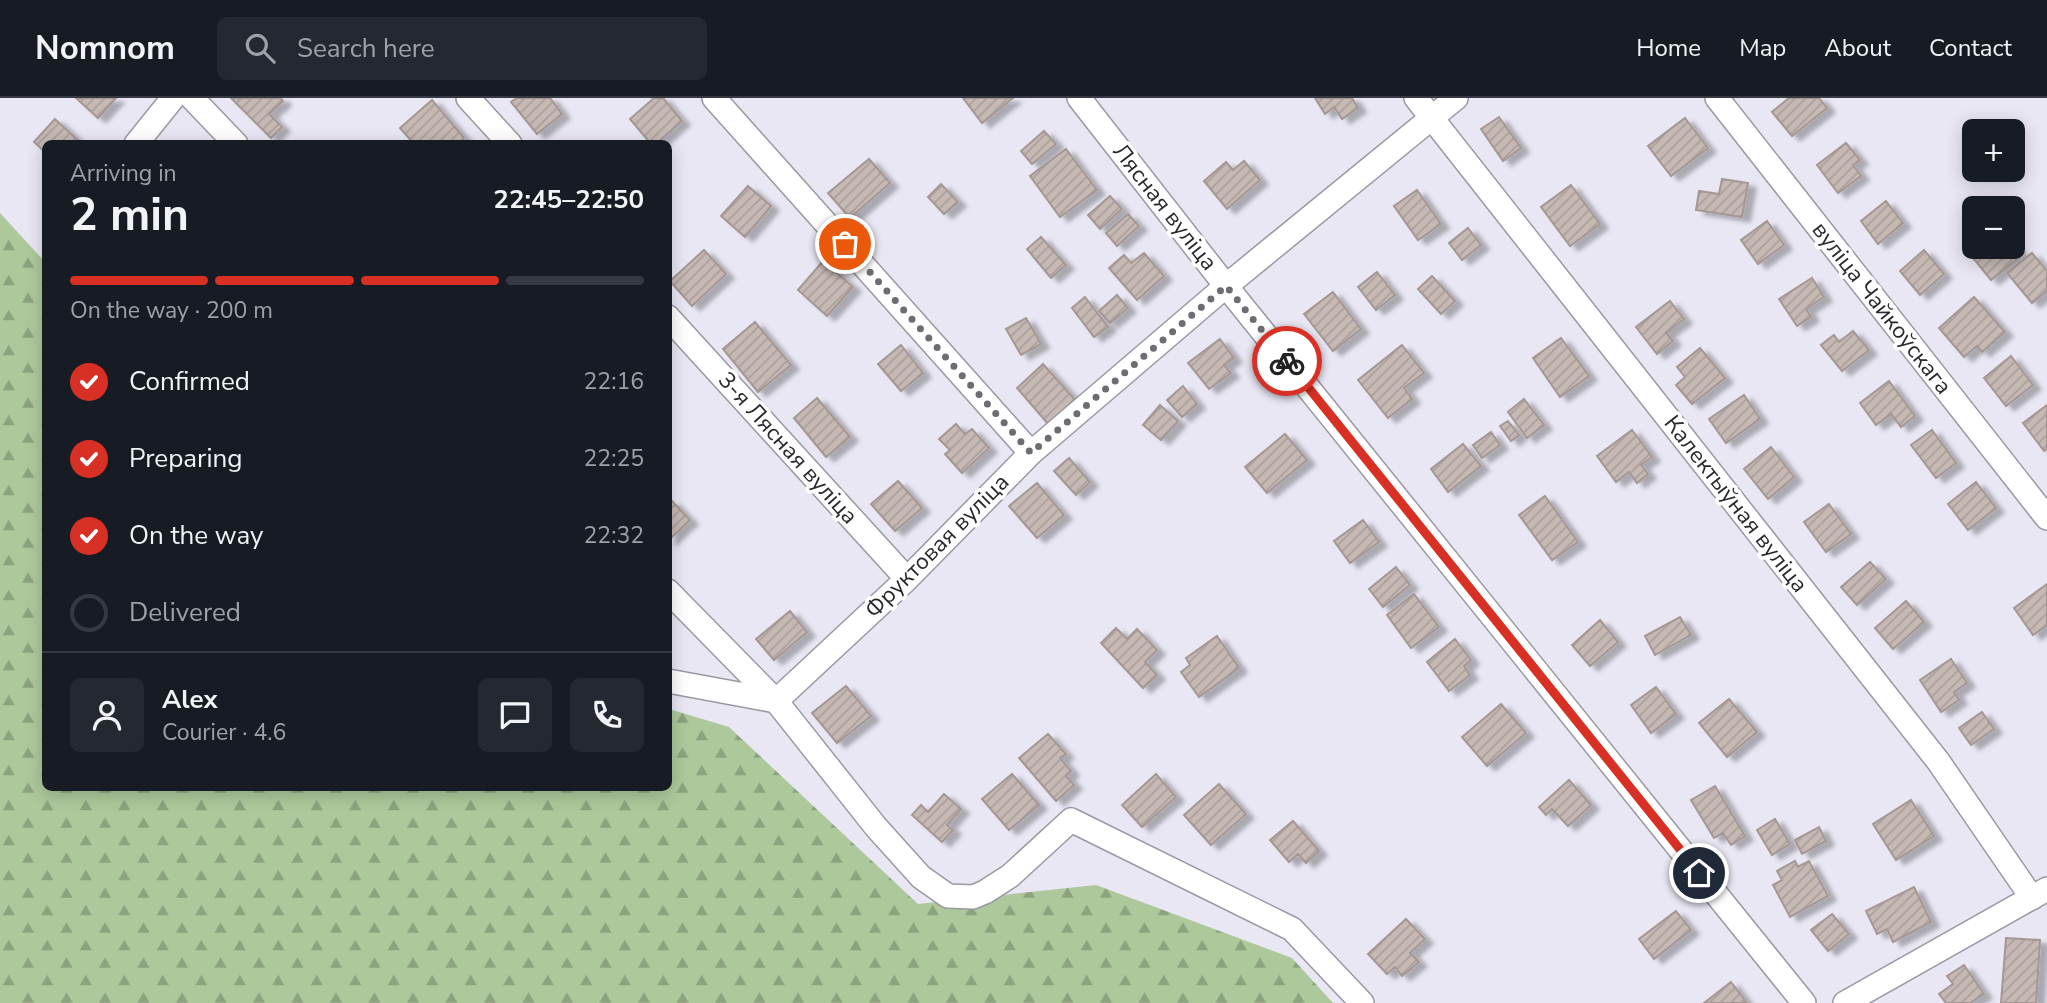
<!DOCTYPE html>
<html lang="en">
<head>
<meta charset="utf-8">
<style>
	:root { --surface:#171b24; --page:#242831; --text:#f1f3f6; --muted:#9ea1a6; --line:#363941; --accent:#d93025 }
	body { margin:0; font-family:"Nunito Sans",sans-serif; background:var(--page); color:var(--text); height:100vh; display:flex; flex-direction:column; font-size:26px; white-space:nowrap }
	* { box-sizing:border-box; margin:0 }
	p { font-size:23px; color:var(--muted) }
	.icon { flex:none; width:38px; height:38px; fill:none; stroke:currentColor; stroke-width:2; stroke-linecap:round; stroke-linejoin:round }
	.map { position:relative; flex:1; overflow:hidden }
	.sheet { position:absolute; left:42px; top:42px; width:630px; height:651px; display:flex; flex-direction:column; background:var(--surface); border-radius:10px; box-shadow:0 4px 18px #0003 }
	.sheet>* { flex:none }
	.fabs { position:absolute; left:1962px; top:21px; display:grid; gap:14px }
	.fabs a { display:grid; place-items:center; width:63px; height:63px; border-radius:10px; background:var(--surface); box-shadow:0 4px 18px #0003; font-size:35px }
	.pin { position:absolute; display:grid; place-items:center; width:60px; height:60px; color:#fff; margin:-30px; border:4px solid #fff; border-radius:50%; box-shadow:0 2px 7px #0007 }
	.courier { position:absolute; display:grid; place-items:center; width:70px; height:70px; margin:-35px; border:5px solid #d93025; border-radius:50%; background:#fff; color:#222; box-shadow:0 2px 9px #0007 }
	.overview em { font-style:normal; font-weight:700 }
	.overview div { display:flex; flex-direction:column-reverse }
	.overview { display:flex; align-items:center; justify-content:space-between; height:119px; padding:0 28px }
	h1 { font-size:46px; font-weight:700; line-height:52px }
	.bar { display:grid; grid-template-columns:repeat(4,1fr); gap:10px 7px; align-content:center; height:84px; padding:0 28px }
	.bar i { height:9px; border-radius:5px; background:var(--line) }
	.bar .active { background:var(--accent) }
	.bar p { grid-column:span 4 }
	.line { display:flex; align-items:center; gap:18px; padding:0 28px; border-top:2px solid var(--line) }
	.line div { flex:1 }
	.round { display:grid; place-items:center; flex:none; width:74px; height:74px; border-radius:10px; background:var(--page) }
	ol { padding:0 28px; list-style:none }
	li { display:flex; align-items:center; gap:21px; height:77px }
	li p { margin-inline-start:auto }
	li .icon { padding:7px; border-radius:50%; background:var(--accent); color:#fff; stroke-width:4 }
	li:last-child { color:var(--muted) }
	li i { width:38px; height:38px; border:4px solid var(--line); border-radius:50% }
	header { display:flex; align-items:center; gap:42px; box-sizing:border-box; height:98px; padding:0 35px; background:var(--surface); border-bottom:2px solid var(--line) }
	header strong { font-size:33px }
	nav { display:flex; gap:38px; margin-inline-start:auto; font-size:24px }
	.search { width:490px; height:63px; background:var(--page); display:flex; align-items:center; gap:18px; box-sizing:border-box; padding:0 24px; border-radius:10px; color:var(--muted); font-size:26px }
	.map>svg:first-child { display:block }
	.forest { fill:url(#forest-firs) }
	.building { fill:url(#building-hatch); stroke:#a59793; stroke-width:2; filter:url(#shadow) }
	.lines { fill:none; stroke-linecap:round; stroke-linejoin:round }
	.minor-casing { stroke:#9998a3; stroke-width:26 }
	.minor { stroke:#fff; stroke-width:23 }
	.done { stroke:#6c6c72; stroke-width:7; stroke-dasharray:0 12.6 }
	.route { stroke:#d93025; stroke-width:9 }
	.labels { text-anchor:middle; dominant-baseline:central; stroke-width:7; stroke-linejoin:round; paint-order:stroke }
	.street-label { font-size:23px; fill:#29292d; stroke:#fff }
</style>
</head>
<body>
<header>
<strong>Nomnom</strong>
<div class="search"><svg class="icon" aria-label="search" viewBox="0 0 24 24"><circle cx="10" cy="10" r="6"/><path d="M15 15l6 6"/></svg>Search here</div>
<nav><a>Home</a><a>Map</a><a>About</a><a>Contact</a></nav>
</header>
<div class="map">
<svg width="2047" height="905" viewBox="0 0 2047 905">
	<defs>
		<pattern id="forest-firs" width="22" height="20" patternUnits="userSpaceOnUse" patternTransform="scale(1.75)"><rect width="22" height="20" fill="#adc99b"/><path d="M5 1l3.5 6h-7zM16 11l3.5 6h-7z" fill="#8da37f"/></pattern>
		<pattern id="building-hatch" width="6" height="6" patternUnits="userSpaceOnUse" patternTransform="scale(1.75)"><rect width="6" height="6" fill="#c6b9b4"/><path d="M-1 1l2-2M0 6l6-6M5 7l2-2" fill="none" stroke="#aa9f9b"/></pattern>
		<filter id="shadow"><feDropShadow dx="8" dy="4.5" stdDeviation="2" flood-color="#0004"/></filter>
	</defs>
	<rect width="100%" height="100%" fill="#e8e7f3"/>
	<path class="forest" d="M0,115L45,164L46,690H668L669,611L729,629L918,806L1096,787L1292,860L1333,905H0Z"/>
	<path class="building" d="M76,0H116L98,20Z
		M231,0H281L283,3L269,16L282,29L271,40Z
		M517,0H550L562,16L537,36L511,4Z
		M654,0H663L682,23L656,46H651L630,21Z
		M963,0H1013L982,25Z
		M1315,0H1352L1358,10L1342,21L1334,9L1325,16Z
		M1789,0H1819L1827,10L1792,38L1772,14Z
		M432,2L464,40L458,46H414L400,30Z
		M1499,19L1521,50L1503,63L1481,31Z
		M1685,20L1708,50L1671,78L1648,48Z
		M55,21L82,46H46V55L34,44Z
		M1044,33L1056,46L1032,66L1021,53Z
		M1846,45L1860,62L1853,67L1861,78L1838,95L1817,67Z
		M1066,51L1097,92L1060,119L1030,78Z
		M869,61L890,85L850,120L828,95Z
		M1244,63L1260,82L1227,111L1204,83L1226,64L1233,72Z
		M1722,81L1748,85L1742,119L1696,112L1699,93L1719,96Z
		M941,86L958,104L944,116L928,99Z
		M1571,87L1600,126L1570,148L1541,109Z
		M748,88L771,108L745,139L721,118Z
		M1417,92L1441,126L1418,142L1394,108Z
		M1110,98L1122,111L1100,131L1088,117Z
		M1886,103L1903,125L1878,146L1861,123Z
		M1128,116L1139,128L1117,148L1106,135Z
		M1767,123L1784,147L1758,166L1741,142Z
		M1468,130L1481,147L1462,162L1449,145Z
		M1041,139L1066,167L1051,180L1027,151Z
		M2012,145L2022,157L1991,182L1973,160L1987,149H2012Z
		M704,152L726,176L692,208L670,183Z
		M1924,152L1944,176L1920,197L1900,173Z
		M1144,155L1164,178L1137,202L1109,170L1124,157L1131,165Z
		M2032,155L2047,173V193L2032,205L2007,175Z
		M823,163L853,189L827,218L798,192Z
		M1377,174L1395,197L1376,212L1358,189Z
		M1432,178L1455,203L1441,216L1418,191Z
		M1812,180L1824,199L1806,211L1811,219L1797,228L1779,201Z
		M1333,194L1361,231L1333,253L1304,216Z
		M1117,197L1128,210L1110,225L1099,213Z
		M1085,199L1108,229L1094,239L1072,210Z
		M1974,199L2005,234L1982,254L1977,248L1964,259L1939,230Z
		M1670,203L1684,221L1666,235L1673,243L1657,256L1636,229Z
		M1026,220L1041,246L1021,257L1006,231Z
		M755,224L791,267L758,294L723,251Z
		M1853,233L1869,252L1842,273L1821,247L1834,237L1839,244Z
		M1561,240L1589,278L1560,299L1533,260Z
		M1220,241L1234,260L1224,267L1231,275L1209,291L1188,265Z
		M901,247L923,275L901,293L878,266Z
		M1402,247L1424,275L1404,290L1412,301L1388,320L1358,282Z
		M1700,250L1725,280L1692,306L1676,287L1685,279L1677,269Z
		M2011,258L2033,287L2006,308L1984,280Z
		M1043,266L1076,303L1049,327L1017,290Z
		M1889,283L1915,318L1901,329L1891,316L1876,327L1860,305Z
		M1183,288L1197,306L1182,319L1167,302Z
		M1744,297L1760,321L1726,345L1709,321Z
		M817,300L850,339L826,359L794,320Z
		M1524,301L1544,327L1527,340L1508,314Z
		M1160,307L1178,323L1161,342L1143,327Z
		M2047,307V351L2044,353L2023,325Z
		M1508,323L1519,337L1511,343L1500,328Z
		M956,326L965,336L972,331L989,350L962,375L945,356L950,352L939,341Z
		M1632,332L1652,359L1641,367L1648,376L1637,385L1629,374L1616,384L1597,358Z
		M1932,332L1956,365L1936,380L1911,347Z
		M1491,334L1500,347L1482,360L1473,347Z
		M1285,336L1307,362L1267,395L1245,369Z
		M1463,346L1481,368L1448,394L1431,371Z
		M1771,349L1794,379L1768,401L1744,371Z
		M1069,360L1090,384L1076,397L1054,373Z
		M898,383L922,410L895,433L871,406Z
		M1976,384L1996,410L1968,432L1948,406Z
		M1037,385L1064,417L1037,440L1009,408Z
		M1545,398L1578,444L1552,462L1519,417Z
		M672,403L690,422L668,443V407Z
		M1829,406L1851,436L1826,454L1804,424Z
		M1363,422L1379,444L1350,465L1334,443Z
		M1870,464L1886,481L1857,507L1841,489Z
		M1396,469L1410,487L1383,509L1369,491Z
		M2047,486V527L2033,537L2014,510Z
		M1414,496L1439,529L1411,550L1387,517Z
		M1906,503L1924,524L1893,551L1875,530Z
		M790,513L807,534L774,562L756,541Z
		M1680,519L1691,537L1655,557L1645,538Z
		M1600,522L1618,544L1590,568L1572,547Z
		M1116,530L1127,541L1137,531L1157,552L1145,564L1157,577L1143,590L1101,545Z
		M1217,538L1239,570L1199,599L1181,574L1190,567L1186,560Z
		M1455,541L1471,562L1464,568L1470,577L1449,593L1427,564Z
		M1951,561L1967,585L1954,594L1959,602L1941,614L1920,582Z
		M846,588L871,618L837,645L812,615Z
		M1656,589L1676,616L1651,635L1631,607Z
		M1729,601L1757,634L1727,659L1699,625Z
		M1501,606L1526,635L1487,668L1462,639Z
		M1982,614L1994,631L1971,647L1959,630Z
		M1048,636L1066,656L1060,660L1071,673L1066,678L1074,687L1056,703L1019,660Z
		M1012,676L1039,707L1009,732L982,701Z
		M1156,676L1176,699L1142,729L1122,707Z
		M1569,682L1591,707L1568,728L1552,711L1546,717L1539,709Z
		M1219,686L1246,716L1211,747L1184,717Z
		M1715,688L1745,738L1731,747L1723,735L1714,740L1691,702Z
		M944,696L961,711L947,727L953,732L942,744L912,717L921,707L928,714Z
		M1911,702L1934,738L1896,762L1873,726Z
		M1775,721L1790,746L1772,757L1757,732Z
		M1293,723L1319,753L1306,765L1298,756L1289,764L1270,742Z
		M1819,729L1826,743L1802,756L1795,742Z
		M1795,763L1798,769L1809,763L1828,798L1790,819L1773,787L1782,782L1777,773Z
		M1914,789L1931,824L1893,844L1887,831L1877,836L1866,813Z
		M1676,813L1691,832L1654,861L1639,841Z
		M1832,816L1849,836L1828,853L1811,832Z
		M1406,821L1425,841L1410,855L1419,864L1402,878L1395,869L1387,876L1368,856Z
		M2006,840L2040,842L2036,905H2001Z
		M1964,867L1984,896L1970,905H1946L1939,896L1953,886L1947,878Z
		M1731,884L1747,905H1704Z"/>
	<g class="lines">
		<defs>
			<path id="minor" d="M192,0L236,46
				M468,0L510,46
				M714,0L1031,355
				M1079,0L1226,188L1804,905
				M1416,0L1938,663L2032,800
				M1717,0L2047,420
				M136,46L173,0
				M668,219L907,481
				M668,493L776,603L876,729L921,779L948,798L973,799L985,794L1010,778L1071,722L1292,831L1362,905
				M668,583L776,603
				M776,603L907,481L1031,355L1226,188L1456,0
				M1845,905L2047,791"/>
		</defs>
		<use href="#minor" class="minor-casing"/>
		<use href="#minor" class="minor"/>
	</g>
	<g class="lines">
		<path class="done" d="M845,146L1031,355L1226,188L1287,263"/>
		<path class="route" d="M1287,263L1699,775"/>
	</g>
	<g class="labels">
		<g class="street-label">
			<text transform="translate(1165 109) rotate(52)">Лясная вуліца</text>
			<text transform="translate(1882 210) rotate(52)">вуліца Чайкоўскага</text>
			<text transform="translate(788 350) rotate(48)">3-я Лясная вуліца</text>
			<text transform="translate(1736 406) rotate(52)">Калектыўная вуліца</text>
			<text transform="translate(937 448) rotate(-45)">Фруктовая вуліца</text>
		</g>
	</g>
</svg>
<div class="fabs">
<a>+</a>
<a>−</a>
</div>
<div class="pin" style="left:845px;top:146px;background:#ea580c"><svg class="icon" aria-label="bag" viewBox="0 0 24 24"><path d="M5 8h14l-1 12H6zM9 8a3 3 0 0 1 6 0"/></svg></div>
<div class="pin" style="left:1699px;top:775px;background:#1f2937"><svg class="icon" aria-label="home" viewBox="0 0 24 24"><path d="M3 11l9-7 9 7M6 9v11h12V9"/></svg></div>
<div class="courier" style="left:1287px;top:263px"><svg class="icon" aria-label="bike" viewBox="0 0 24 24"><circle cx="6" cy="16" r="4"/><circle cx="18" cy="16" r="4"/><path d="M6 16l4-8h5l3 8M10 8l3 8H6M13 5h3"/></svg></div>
<section class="sheet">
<div class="overview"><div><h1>2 min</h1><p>Arriving in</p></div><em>22:45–22:50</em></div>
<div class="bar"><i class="active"></i><i class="active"></i><i class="active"></i><i></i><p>On the way · 200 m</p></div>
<ol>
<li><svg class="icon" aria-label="check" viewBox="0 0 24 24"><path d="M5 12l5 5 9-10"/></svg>Confirmed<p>22:16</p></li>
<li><svg class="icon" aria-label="check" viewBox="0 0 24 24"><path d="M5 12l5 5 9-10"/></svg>Preparing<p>22:25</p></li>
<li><svg class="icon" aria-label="check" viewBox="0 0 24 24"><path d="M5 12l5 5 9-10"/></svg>On the way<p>22:32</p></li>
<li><i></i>Delivered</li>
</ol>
<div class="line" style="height:126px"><a class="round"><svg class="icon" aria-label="person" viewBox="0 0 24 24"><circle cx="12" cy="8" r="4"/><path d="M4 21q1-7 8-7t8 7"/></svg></a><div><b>Alex</b><p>Courier · 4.6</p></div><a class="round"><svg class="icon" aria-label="chat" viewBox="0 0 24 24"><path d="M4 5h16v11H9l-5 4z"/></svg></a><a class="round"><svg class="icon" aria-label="phone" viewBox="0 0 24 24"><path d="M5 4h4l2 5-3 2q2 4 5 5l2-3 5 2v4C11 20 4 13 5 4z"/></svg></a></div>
</section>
</div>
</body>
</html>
